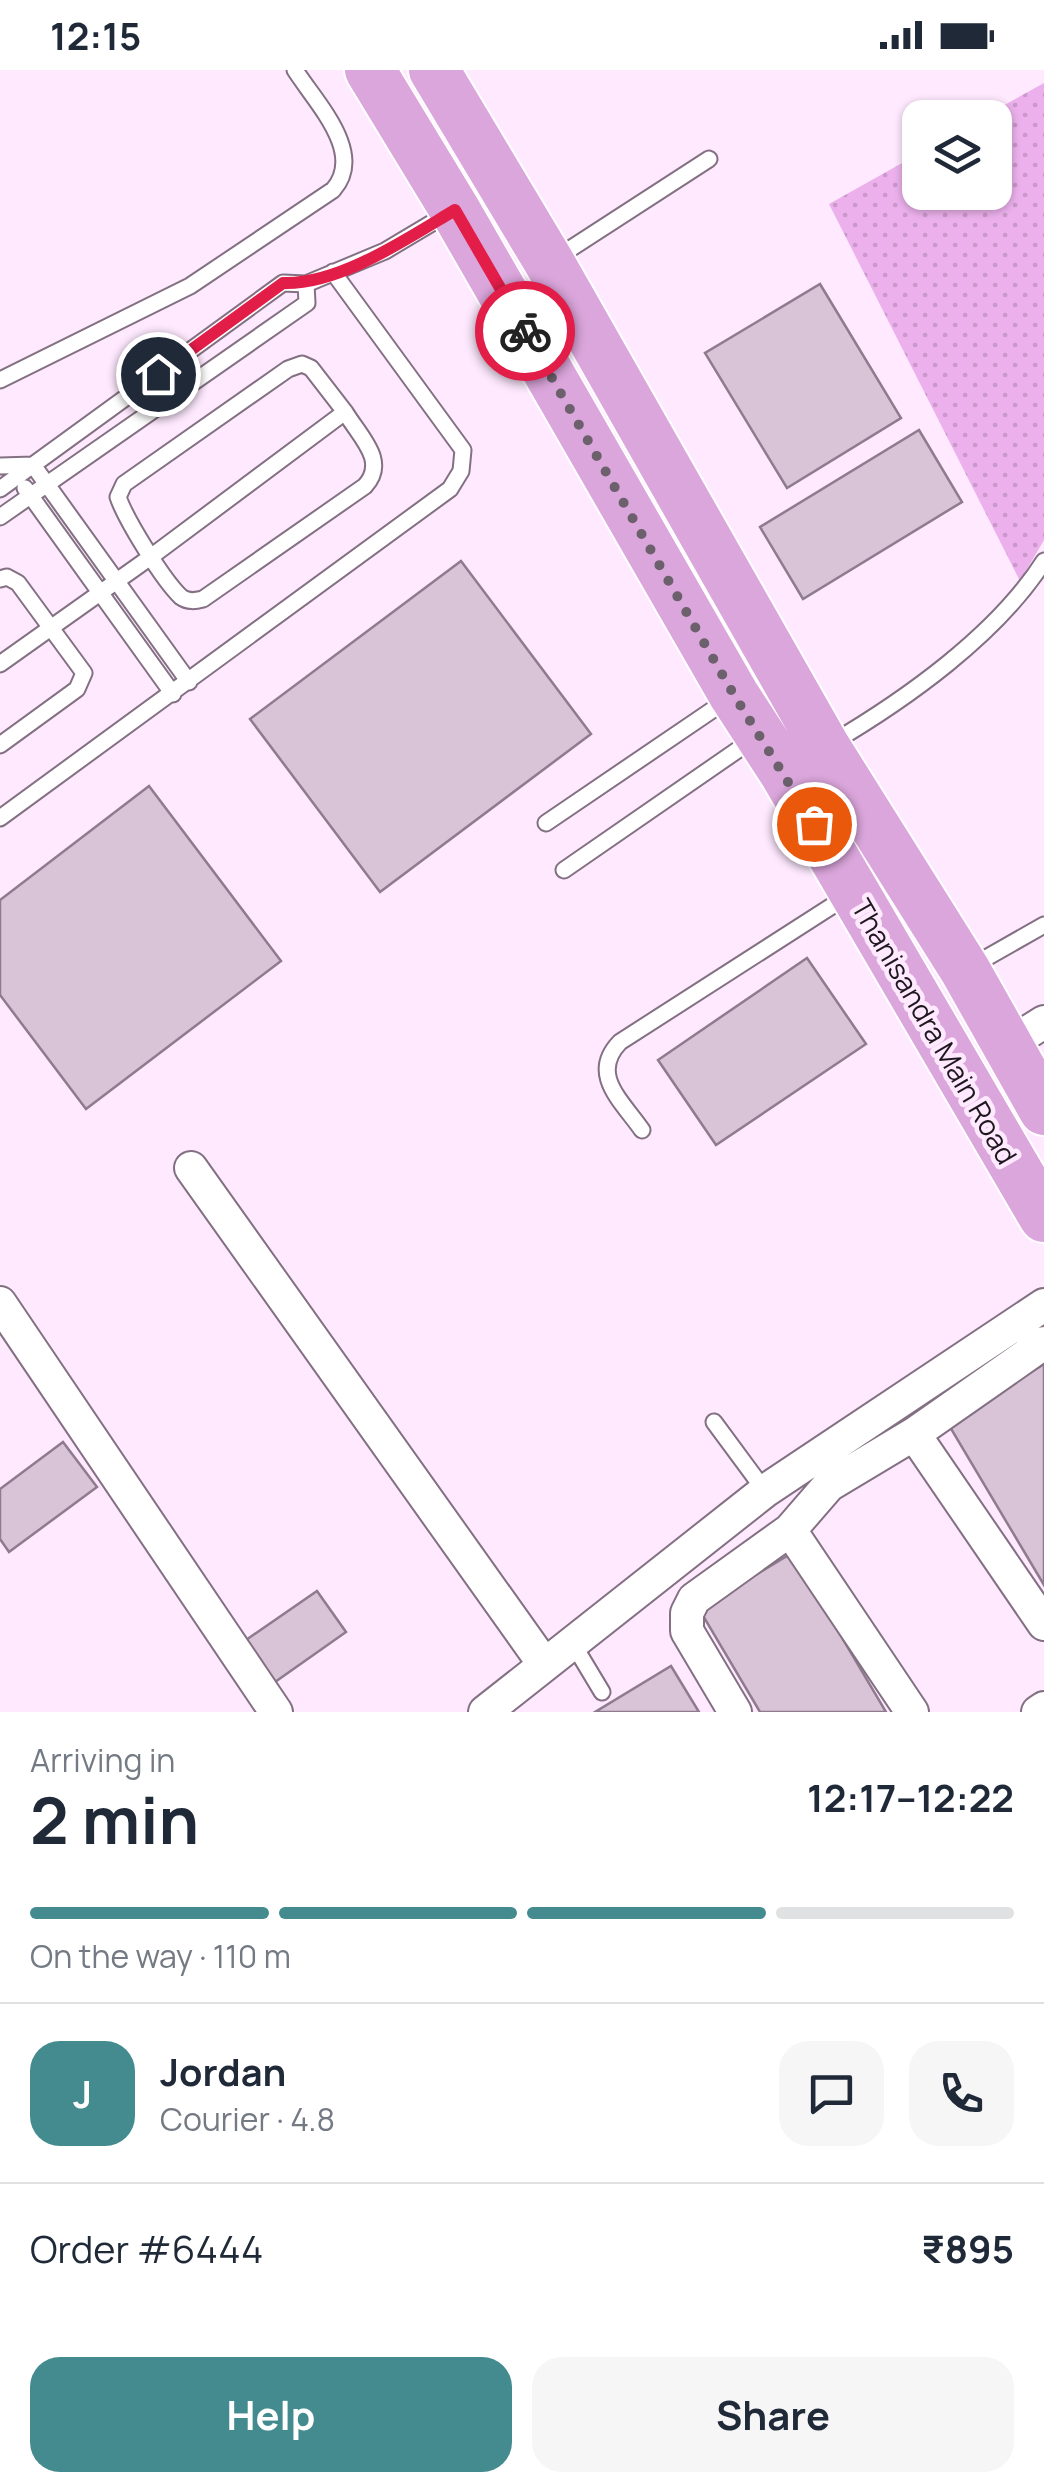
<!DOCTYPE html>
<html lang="en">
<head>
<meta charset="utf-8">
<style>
	:root { --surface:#fff; --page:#f6f6f7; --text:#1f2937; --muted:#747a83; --line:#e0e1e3; --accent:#438b8f }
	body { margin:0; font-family:Manrope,sans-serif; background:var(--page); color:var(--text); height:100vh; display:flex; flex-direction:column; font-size:38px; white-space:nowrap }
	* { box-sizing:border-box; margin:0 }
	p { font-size:32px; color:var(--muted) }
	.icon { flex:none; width:55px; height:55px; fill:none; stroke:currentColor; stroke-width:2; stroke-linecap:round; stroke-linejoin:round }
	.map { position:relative; height:1642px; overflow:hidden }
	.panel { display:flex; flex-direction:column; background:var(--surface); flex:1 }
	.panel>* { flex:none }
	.controls { position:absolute; left:902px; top:30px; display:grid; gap:20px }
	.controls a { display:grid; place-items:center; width:110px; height:110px; border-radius:20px; background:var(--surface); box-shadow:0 2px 8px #0004; font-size:50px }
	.pin { position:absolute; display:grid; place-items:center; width:85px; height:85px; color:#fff; margin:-42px; border:5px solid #fff; border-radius:50%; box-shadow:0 2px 10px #0007 }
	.courier { position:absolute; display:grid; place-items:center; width:100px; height:100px; margin:-50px; border:8px solid #e11d48; border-radius:50%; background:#fff; color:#222; box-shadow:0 2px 12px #0007 }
	.summary em { font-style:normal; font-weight:700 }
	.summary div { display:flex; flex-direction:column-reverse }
	.summary { display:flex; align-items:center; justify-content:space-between; height:170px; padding:0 30px }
	h1 { font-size:65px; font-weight:700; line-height:75px }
	.bar { display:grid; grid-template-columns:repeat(4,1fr); gap:15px 10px; align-content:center; height:120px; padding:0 30px }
	.bar i { height:12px; border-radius:8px; background:var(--line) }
	.bar .selected { background:var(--accent) }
	.bar p { grid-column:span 4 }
	.line { display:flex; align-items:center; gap:25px; padding:0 30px; border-top:2px solid var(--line) }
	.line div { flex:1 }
	.round { display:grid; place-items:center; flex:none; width:105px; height:105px; border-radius:30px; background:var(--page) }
	.cta { display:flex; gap:20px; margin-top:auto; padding:20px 30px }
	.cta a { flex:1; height:115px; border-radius:30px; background:var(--accent); color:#fff; font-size:40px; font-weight:700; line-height:115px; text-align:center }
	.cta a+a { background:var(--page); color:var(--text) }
	.status { display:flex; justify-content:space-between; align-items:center; height:70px; padding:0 50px; background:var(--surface); direction:ltr }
	.status svg { height:28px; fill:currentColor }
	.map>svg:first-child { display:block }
	.grass { fill:url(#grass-dots) }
	.building { fill:#d8c3d7; stroke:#8e7b8e; stroke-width:2.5 }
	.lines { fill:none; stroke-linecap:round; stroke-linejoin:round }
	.service-casing { stroke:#837082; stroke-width:19 }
	.minor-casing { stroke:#837082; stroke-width:36 }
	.primary-casing { stroke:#fff; stroke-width:54 }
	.service { stroke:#fff; stroke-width:15 }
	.minor { stroke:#fff; stroke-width:32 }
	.primary { stroke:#dba6dc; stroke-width:50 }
	.done { stroke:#6c606c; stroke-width:10; stroke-dasharray:0 18 }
	.route { stroke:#e11d48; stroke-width:12 }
	.labels { text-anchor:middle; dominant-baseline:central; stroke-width:9; stroke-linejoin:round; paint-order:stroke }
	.street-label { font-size:28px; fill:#1e171e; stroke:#fee9fe }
</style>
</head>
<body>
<div class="status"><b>12:15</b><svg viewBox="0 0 49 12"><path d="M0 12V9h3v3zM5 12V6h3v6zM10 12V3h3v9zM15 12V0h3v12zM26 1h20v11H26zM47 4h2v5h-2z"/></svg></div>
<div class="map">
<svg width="1044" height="1642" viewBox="0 0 1044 1642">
	<defs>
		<pattern id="grass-dots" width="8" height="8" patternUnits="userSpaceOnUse" patternTransform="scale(2.5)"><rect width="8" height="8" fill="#ecb1ec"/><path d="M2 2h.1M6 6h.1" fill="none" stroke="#ca98ca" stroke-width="1.8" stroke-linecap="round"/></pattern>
	</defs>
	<rect width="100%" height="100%" fill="#fee9fe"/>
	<path class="grass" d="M1044,13V470L1020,511L829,134L920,83V122H995V48L983,47Z"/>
	<path class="building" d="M820,214L901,348L787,418L705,283Z
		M919,360L962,432L803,529L760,457Z
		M461,491L591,664L380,822L250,649Z
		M149,716L281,891L86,1039L0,925V830Z
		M807,888L866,974L716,1075L658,990Z
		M1044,1294V1515L947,1352Z
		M63,1372L97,1417L9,1482L0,1469V1419Z
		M792,1483L886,1642H760L699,1539Z
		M317,1521L346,1562L275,1612L246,1570Z
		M671,1596L699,1642H595Z"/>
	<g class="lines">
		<defs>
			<path id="service" d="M553,190L709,89
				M0,310L190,216L333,120C366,83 316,33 295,0
				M0,396L33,395L189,612
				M25,418L173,624
				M0,419L283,213L306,214
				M0,447L307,233L306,214L385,181L447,144
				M0,509L7,507L18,513L84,603L77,619L0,675
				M0,594L152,486L345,342C360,367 388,391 365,416L203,529C195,531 188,532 181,527C163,510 126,450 118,427L124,414L288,299L302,294L311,298L345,342
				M830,674C905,630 997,565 1044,491
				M0,748L450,419L461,401L463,380L333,202
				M546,753L727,630
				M564,800L755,668
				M972,896L1044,855
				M642,1060C621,1030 589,1004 620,972L849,825
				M714,1352L765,1421
				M572,1572L602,1622"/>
			<path id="minor" d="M1006,976L1044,952
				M191,1098L544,1594
				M0,1233L276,1642
				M914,1364L1044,1554
				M790,1460L912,1642
				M485,1642L765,1421L1044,1235
				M735,1642L687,1561V1543L694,1529L790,1460L829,1415L914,1364L1044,1273
				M1038,1642L1044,1638"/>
			<path id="primary" d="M370,0L455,140L734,625L784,702L1044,1147
				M434,0L549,192L825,677L965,900L1044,1040"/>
		</defs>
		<use href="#service" class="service-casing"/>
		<use href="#minor" class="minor-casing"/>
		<use href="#primary" class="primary-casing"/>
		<use href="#service" class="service"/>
		<use href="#minor" class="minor"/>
		<use href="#primary" class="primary"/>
	</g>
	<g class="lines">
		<path class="done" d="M525,261L734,625L814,754"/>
		<path class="route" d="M158,304L283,213C339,215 408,168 455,140L525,261"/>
	</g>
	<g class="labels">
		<g class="street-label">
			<text transform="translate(935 961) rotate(60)">Thanisandra Main Road</text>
		</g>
	</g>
</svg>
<div class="controls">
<a><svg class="icon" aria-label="layers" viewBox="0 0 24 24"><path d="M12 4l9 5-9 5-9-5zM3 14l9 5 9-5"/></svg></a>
</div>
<div class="pin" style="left:814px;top:754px;background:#ea580c"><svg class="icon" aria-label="bag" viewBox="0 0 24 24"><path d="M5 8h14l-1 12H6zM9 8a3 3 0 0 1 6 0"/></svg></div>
<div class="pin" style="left:158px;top:304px;background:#1f2937"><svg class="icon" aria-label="home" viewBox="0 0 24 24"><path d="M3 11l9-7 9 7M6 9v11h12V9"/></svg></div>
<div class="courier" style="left:525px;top:261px"><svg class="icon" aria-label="bike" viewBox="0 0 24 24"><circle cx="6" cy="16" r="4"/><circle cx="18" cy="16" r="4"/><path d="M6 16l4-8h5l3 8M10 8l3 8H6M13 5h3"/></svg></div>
</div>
<section class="panel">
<div class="summary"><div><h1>2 min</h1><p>Arriving in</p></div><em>12:17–12:22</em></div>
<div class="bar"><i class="selected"></i><i class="selected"></i><i class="selected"></i><i></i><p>On the way · 110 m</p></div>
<div class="line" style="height:180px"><b class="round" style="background:var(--accent);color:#fff">J</b><div><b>Jordan</b><p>Courier · 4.8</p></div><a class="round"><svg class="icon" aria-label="chat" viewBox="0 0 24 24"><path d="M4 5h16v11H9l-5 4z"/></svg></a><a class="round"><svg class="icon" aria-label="phone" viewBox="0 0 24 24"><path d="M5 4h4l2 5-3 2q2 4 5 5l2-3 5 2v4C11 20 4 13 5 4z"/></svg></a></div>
<div class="line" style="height:130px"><div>Order #6444</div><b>₹895</b></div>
<div class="cta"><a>Help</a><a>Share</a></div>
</section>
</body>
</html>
